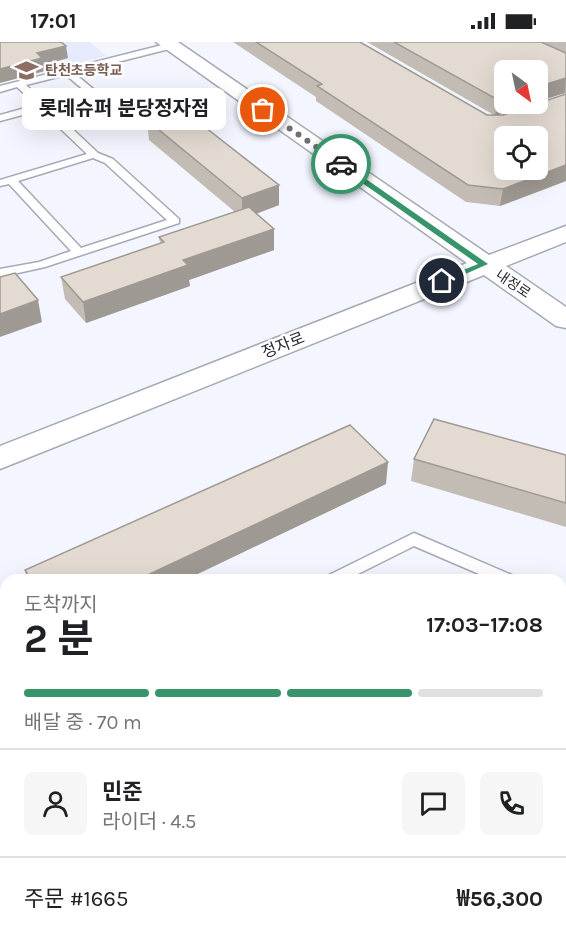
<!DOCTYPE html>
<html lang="ko">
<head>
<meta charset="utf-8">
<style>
	:root { --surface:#fff; --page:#f6f6f6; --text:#202124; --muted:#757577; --line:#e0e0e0; --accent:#37946b }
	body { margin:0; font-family:Karla,"Noto Sans KR",sans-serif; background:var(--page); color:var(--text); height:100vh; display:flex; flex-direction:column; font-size:22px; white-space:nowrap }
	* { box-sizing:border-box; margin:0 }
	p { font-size:20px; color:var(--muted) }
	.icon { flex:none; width:33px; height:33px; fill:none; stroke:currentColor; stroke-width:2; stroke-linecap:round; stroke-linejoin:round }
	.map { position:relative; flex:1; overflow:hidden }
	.sheet { position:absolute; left:0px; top:532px; width:567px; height:374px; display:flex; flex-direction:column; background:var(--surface); border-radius:18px 18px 0 0; box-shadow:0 6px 24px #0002 }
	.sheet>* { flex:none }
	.needle { width:39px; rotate:147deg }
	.fabs { position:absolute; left:494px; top:18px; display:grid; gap:12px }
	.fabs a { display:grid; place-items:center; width:54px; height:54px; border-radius:9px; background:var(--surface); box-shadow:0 6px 24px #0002; font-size:30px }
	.pin { position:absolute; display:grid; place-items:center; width:51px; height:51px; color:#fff; margin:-26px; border:3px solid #fff; border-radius:50%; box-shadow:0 2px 6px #0007 }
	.courier { position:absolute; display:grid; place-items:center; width:60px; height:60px; margin:-30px; border:4px solid #37946b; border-radius:50%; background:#fff; color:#222; box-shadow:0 2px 8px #0007 }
	.bubble { position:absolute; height:42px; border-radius:9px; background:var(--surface); box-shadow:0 6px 24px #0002; font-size:20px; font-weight:700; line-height:42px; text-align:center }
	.headline em { font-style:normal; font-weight:700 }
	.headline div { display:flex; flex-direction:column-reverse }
	.headline { display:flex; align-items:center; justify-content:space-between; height:102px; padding:0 24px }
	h1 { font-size:39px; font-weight:700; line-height:45px }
	.bar { display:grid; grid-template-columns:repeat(4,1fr); gap:9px 6px; align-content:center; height:72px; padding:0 24px }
	.bar i { height:8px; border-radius:4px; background:var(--line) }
	.bar .selected { background:var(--accent) }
	.bar p { grid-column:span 4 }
	.line { display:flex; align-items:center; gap:15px; padding:0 24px; border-top:2px solid var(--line) }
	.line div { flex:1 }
	.round { display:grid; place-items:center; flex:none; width:63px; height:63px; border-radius:9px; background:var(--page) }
	.status { display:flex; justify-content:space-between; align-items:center; height:42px; padding:0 30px; background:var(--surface); direction:ltr }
	.status svg { height:16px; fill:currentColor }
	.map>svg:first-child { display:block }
	.built { fill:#e5ebfd }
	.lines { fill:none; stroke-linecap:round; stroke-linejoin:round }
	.service-casing { stroke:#a6a9b3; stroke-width:3 }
	.tertiary-casing { stroke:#a6a9b3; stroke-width:3 }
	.service { fill:#fff; fill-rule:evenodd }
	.tertiary { fill:#fff; fill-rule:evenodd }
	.wall { fill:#c3bcb5 }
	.shaded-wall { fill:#9f9993 }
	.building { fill:#e3dbd2; stroke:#9f9993; stroke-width:1.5; fill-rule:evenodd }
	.route { fill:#37946b }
	.done { stroke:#6e7076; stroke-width:6; stroke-dasharray:0 10.8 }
	.labels { text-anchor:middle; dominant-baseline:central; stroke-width:5; stroke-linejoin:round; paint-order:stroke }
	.far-education-label { font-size:14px; font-weight:bold; fill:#785e54; stroke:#fff; text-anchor:start }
	.far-street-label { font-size:14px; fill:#27282c; stroke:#fff }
	.street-label { font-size:16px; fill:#27282c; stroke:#fff }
</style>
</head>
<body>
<div class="status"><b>17:01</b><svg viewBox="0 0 49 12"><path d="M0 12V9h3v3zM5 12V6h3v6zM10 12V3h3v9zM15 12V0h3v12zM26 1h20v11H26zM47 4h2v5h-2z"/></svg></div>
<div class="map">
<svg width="566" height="905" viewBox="0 0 566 905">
	<rect width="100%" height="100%" fill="#f3f6ff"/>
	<path class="built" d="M0,0H89L107,14L0,41Z"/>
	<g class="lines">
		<defs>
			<path id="service" d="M170,1L174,4L173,6L74,31L123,72V76H117L66,33L26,43L98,111L113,117L179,177V181L45,225L0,235V227L39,220L71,209L9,142L0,144V138L87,112L41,68L0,79V73L36,63L17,45L0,50V44ZM93,116L105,121L167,178L81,206L18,139Z
				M414,491L514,534L516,538H493L414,504L346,538H325L327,534Z
				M561,562L566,564V581L561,579Z
				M566,596V611L561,613V598Z
				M566,682V699L561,701V684Z
				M6,772V791L0,793V774Z
				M561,882L566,884V905H557L553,900H561Z"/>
			<path id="tertiary" d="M156,0H178L489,213L566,184V200L506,224L566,265V286L556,284L484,233L0,427V404L467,221Z"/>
		</defs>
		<use href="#service" class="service-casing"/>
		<use href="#tertiary" class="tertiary-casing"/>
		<use href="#service" class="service"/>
		<use href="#tertiary" class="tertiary"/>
	</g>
	<path class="wall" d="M233,0H360L487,73H494L367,0H566V51L504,62H532L497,73H503L566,52V139L500,164L466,160L316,59V55Z
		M147,78L279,143V163L256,172L274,208L189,238L190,244L86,281L65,257L61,235L160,201L159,195L235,170L149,98Z
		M566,413V485L411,439L414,417Z
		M386,442L185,538H27L25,528Z
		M566,772V815L561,809V776Z"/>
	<path class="shaded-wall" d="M66,4L68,16L44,23L45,29L0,41V27L37,11Z
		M566,36L565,51L537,60V45Z
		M504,56V62H532L495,74L498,58Z
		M566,123V139L500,164L503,147Z
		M279,143V163L242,177V156Z
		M274,187V208L189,238L190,244L86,281L83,260L183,218Z
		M38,258L42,280L0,295V272Z
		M388,420L386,442L185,538H137Z
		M164,900H194L186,905H156Z"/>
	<path class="building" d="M0,0H61L66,4L37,11L42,16L0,27Z
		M256,0H360L487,73H503L566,52V123L503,147L468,143L317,44L322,42ZM504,94H537V128H504Z
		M394,0H541L566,11V36L537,45V28H504V56L498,58Z
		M183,68L279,143L242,156L147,78Z
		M249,165L274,187L183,218L188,223L83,260L61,235L164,200L159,195Z
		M15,231L38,258L0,272V235Z
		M434,377L566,413V461L414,417Z
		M350,383L388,420L137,538H31L25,528Z
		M566,772V787L561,781V776Z
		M6,889V900H164L156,905H0V893Z
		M379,900H524L528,905H372Z"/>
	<path class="route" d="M338,121H343L488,222L445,241H439V238L478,222L338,124Z"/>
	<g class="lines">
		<path class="done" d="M263,68L341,122"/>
	</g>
	<defs>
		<symbol id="school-bare" viewBox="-9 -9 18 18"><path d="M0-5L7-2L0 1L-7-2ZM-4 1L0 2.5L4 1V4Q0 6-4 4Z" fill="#8d6e63" stroke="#fff" stroke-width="2.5" paint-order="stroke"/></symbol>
	</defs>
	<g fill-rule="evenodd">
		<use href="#school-bare" x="10" y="12" width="33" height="33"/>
	</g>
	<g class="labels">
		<g class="far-education-label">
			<text x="45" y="28">탄천초등학교</text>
		</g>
		<g class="far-street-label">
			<text transform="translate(513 242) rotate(34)">내정로</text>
		</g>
		<g class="street-label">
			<text transform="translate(283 303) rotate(-22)">정자로</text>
		</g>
	</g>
</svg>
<div class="fabs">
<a><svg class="needle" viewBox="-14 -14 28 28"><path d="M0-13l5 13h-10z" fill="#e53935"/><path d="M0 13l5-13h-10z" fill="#757577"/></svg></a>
<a><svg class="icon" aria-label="locate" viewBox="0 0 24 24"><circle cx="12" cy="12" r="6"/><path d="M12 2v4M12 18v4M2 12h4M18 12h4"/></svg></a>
</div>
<div class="pin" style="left:263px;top:68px;background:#ea580c"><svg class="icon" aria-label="bag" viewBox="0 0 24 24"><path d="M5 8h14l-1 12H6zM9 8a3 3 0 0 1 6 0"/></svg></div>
<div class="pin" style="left:442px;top:239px;background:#1f2937"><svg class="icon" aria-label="home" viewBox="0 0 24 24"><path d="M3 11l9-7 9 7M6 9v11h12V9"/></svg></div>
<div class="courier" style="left:341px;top:122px"><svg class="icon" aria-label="car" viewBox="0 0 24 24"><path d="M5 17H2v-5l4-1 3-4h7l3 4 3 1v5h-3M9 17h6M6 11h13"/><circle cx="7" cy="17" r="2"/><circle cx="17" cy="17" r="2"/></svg></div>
<div class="bubble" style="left:22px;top:46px;width:204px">롯데슈퍼 분당정자점</div>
<section class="sheet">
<div class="headline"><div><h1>2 분</h1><p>도착까지</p></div><em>17:03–17:08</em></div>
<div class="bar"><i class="selected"></i><i class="selected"></i><i class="selected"></i><i></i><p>배달 중 · 70 m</p></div>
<div class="line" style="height:108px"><a class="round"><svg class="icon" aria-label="person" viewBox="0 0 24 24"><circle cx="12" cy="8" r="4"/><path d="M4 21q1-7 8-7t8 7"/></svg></a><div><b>민준</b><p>라이더 · 4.5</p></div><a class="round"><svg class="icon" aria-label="chat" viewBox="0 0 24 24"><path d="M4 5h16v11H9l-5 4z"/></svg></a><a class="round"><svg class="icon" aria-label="phone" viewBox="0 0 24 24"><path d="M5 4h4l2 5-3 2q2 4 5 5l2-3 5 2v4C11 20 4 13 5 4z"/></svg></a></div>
<div class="line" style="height:78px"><div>주문 #1665</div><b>₩56,300</b></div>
</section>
</div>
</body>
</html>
